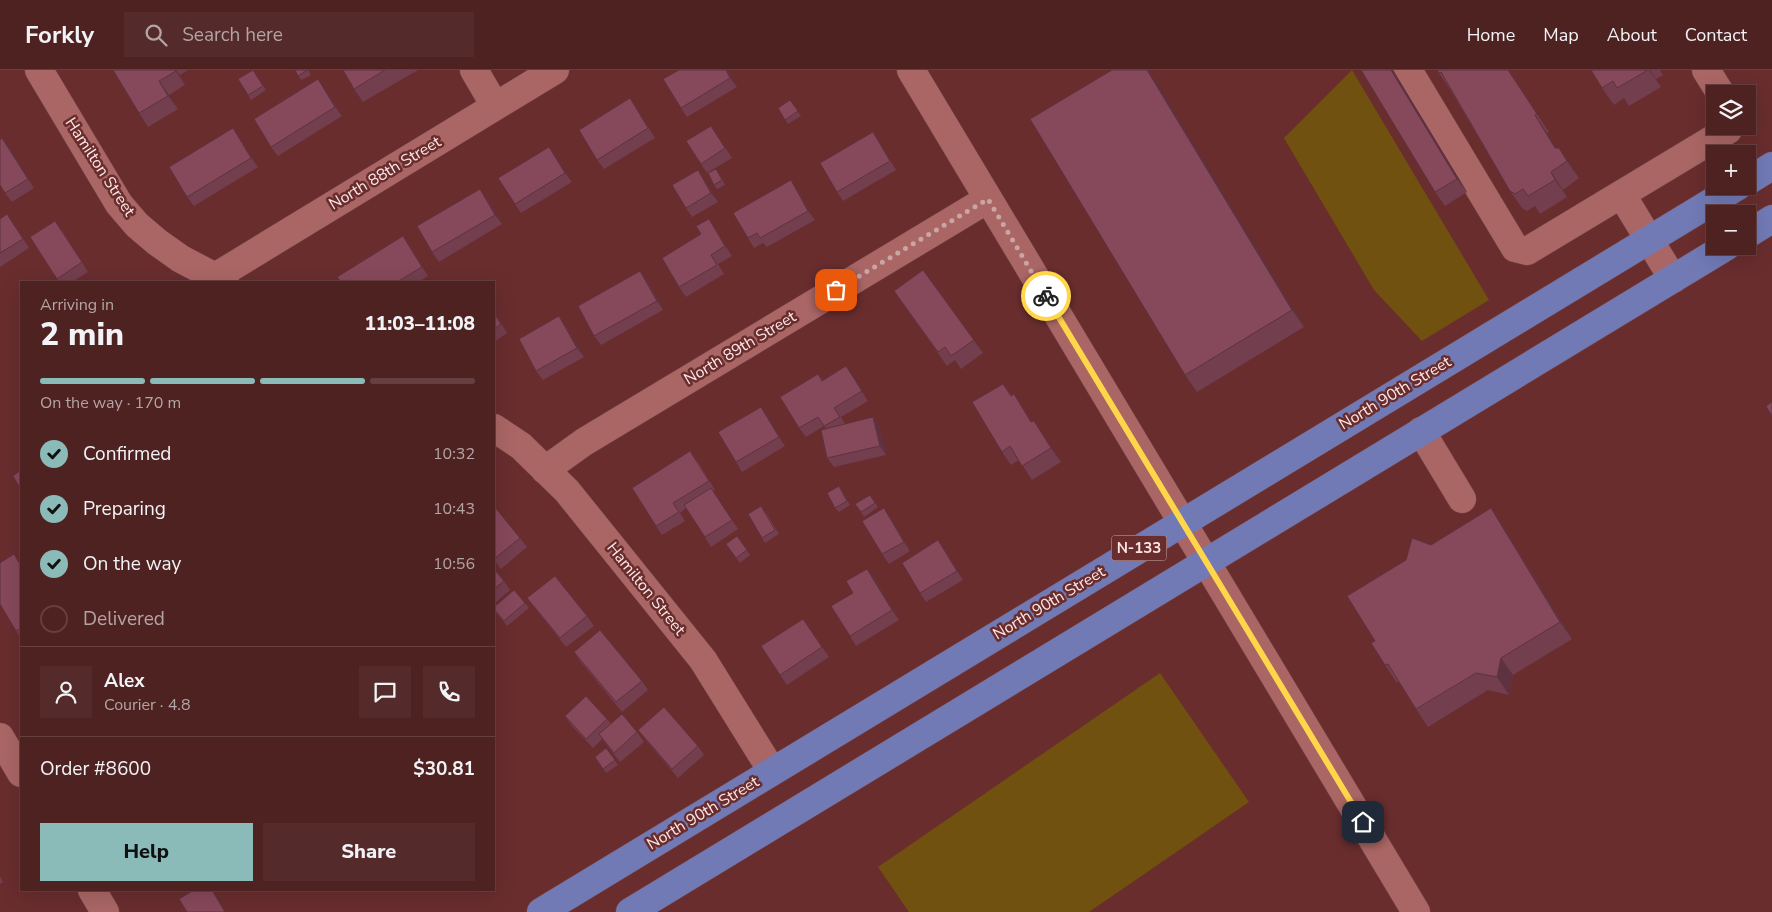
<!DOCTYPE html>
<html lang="en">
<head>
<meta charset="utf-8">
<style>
	:root { --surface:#4f2222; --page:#552a2a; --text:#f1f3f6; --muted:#b3a4a5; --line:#663f40; --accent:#8bbbb9 }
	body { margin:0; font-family:"Nunito Sans",sans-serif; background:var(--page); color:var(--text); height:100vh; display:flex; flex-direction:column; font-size:19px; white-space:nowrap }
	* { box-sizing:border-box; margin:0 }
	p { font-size:16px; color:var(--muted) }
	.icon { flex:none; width:28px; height:28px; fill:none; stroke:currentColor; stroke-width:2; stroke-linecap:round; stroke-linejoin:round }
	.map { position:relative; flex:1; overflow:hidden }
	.side { position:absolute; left:20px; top:211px; width:475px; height:610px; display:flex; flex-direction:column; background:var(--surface); border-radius:0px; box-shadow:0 5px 20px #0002,0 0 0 1px var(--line) }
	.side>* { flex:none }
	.buttons { position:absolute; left:1706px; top:15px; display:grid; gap:10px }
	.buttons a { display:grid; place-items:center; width:50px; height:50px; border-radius:0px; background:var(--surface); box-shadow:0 5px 20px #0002,0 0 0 1px var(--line); font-size:25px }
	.pin { position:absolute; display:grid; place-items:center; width:42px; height:42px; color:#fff; margin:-21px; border-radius:10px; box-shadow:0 2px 8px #0006 }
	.courier { position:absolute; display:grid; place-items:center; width:50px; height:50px; margin:-25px; border:4px solid #ffd54a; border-radius:50%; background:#fff; color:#222; box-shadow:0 1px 6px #0007 }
	.summary em { font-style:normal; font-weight:800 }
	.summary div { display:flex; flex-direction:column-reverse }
	.summary { display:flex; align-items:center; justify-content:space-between; height:85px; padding:0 20px }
	h1 { font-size:32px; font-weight:800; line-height:38px }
	.bar { display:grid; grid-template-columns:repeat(4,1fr); gap:8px 5px; align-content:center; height:60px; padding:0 20px }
	.bar i { height:6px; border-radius:4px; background:var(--line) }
	.bar .on { background:var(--accent) }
	.bar p { grid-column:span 4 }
	.line { display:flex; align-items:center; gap:12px; padding:0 20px; border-top:1px solid var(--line) }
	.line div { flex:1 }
	.round { display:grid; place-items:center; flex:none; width:52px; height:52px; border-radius:0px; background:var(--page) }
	ol { padding:0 20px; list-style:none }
	li { display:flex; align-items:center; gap:15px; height:55px }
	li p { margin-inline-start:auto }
	li .icon { padding:5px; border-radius:50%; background:var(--accent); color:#111; stroke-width:4 }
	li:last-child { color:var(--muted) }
	li i { width:28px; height:28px; border:2px solid var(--line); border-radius:50% }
	.button { display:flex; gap:10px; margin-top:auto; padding:10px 20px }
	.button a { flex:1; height:58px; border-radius:0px; background:var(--accent); color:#111; font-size:20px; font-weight:800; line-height:58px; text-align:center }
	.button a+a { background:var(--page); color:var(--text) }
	header { display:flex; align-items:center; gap:30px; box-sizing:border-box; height:70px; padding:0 25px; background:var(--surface); border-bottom:1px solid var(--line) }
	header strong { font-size:24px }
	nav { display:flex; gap:28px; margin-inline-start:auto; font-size:18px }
	.search { width:350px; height:45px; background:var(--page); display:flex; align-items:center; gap:12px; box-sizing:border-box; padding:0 18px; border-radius:0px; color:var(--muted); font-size:19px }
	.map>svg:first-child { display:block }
	.green { fill:#71510f }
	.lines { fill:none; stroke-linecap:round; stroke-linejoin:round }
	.minor-casing { stroke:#79484c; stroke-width:29 }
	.major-casing { stroke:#79484c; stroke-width:29 }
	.minor { stroke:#a96665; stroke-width:28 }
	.major { stroke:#727ab6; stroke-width:28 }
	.wall { fill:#733e4e }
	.shaded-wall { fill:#5e3240 }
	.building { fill:#86485b; stroke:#5e3240 }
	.done { stroke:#c9a5a4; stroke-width:5; stroke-dasharray:0 9 }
	.route { stroke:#ffd54a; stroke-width:6 }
	.labels { text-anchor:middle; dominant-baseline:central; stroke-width:5; stroke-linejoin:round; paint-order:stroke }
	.shield { fill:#692d2e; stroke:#d1aead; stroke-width:1 }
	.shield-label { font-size:15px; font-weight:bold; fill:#fde5e4 }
	.street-label { font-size:16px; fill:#fde5e4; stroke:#692d2e }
</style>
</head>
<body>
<header>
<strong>Forkly</strong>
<div class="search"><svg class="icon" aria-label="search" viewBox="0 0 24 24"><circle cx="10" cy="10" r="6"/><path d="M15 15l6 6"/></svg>Search here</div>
<nav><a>Home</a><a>Map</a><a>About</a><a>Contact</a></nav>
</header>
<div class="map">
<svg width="1772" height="842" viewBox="0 0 1772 842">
	<rect width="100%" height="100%" fill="#692d2e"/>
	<path class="green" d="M1352,0L1489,230L1422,271L1374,220L1284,68Z
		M1160,603L1249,732L1089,842H909L878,797Z"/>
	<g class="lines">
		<defs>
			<path id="minor" d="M39,0L119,134L137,155L157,172L181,189L225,212
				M474,0L495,36
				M911,0L1416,842
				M1408,0L1515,178L1527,181L1728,60L1729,56
				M1706,0L1721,24
				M1622,125L1673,209
				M215,207L555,0
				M494,358L521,376L567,421L703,590L772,701
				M1421,361L1462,429
				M545,400L584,372L988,129
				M0,667L21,703
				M92,820L105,842"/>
			<path id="major" d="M1748,111L1772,96
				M1748,164L1772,149
				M541,842L1738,116
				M630,842L1727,176"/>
		</defs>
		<use href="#minor" class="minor-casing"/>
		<use href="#major" class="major-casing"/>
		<use href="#minor" class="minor"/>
		<use href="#major" class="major"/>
	</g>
	<path class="wall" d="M113,0H188L180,5L185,15L169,25L178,39L148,57L139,43Z
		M253,0L266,20L251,30L238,9Z
		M295,0H308L311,5L301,10Z
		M343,0H418L363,32L354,19Z
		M727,0L737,17L687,47L681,38Z
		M1147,0L1304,257L1197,322L1185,305Z
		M1393,0L1467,122L1445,136L1435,122Z
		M1437,0H1509L1549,62L1547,63L1556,78H1559L1579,108L1563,120L1567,127L1540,144L1535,136L1527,141L1522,138L1510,121L1451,21Z
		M1591,0H1660L1663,5L1656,9L1661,17L1629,36L1624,28L1614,35L1602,18Z
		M325,19L342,46L278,86L271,77Z
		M630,28L655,68L604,99L597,90Z
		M790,30L801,46L788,54L778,38Z
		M717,65L732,88L707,103L701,94Z
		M239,67L258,97L194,136L187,127Z
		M879,72L896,100L843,131L837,122Z
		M9,77L34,118L12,132L5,123Z
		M549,77L572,112L521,143L515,134Z
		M698,100L704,109L718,132L692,147L686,138Z
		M719,103L725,115L717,119L714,115Z
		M797,119L815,150L767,177L763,173L754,178L748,168Z
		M486,128L502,154L439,192L432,182Z
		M0,149L14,154L29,178L0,197Z
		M715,158L732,186L718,194L724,204L686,227L679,217Z
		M62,160L88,202L72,212H59L30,167Z
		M409,176L428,206L419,212H341Z
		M923,200L983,283L961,299L955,290L947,296L894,221Z
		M640,201L647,210L663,240L601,275L594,266Z
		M494,242L507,263L494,272Z
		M566,256L584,287L543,310L536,301Z
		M846,296L868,331L841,347L845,354L873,347L880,357L886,385L834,397L827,388L826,359L824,356L806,367L799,358L818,304L823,310Z
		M1003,314L1012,326L1023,338L1032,352L1034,351L1043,364L1061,392L1032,410L1019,390L1011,395L1002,382Z
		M761,337L785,376L742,402L736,392Z
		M697,390L715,420L713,421L738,459L711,477L686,438L680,443L685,451L662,465L656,456Z
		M839,416L850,435L839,442L835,438Z
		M870,425L878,437L864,447L855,434Z
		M494,436L520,468L527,477L501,499L494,490Z
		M765,441L779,464L765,473L762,468Z
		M890,447L910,481L889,494L882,484Z
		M1503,456L1572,569L1513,605L1509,625L1488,620L1428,657L1416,639L1399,611L1397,613L1385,595L1375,571L1431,475Z
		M737,466L750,485L740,493L726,474Z
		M945,480L963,510L926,532L920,523Z
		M21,495V568L16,561Z
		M494,499L504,511L510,520L494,534Z
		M867,499L874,508L899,550L856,576L850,566L853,523Z
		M527,528L587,546L594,556L566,577Z
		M525,533L529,538L507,556L494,540Z
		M803,549L829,587L787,615L761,576Z
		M574,582L642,611L648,620L622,642L580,591Z
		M565,646L607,649L611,654L637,662L644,672L620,692L602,669L593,678L571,655Z
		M638,660L698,676L704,685L678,708L645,669Z
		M606,678L618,695L606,703L595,687Z
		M0,806L3,812L0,814Z"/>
	<path class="shaded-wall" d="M175,0H176L180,5L185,15Z
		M726,0H727L737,17L730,8Z
		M1147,0H1149L1304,257L1292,240Z
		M1391,0H1393L1467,122L1457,109Z
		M1508,0H1509L1549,62L1537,44Z
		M1649,0H1650L1661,17Z
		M318,9L325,19L342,46L335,37Z
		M159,11L169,25L178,39L168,26Z
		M1535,45L1547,63L1565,92L1555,78Z
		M233,58L239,67L258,97L251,88Z
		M2,68L9,77L34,118L28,109Z
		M549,77L556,86L572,112L565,103Z
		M1559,78L1571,95L1579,108L1567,91Z
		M698,100L704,109L718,132L711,123Z
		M1551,102L1563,120L1567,127L1555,110Z
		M791,110L797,119L815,150L808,141Z
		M480,119L486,128L502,154L495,145Z
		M709,149L715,158L732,186L725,176Z
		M640,201L647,210L663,240L657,231Z
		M559,246L566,256L584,287L577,278Z
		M846,296L853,305L868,331L862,321Z
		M1014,324L1041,366L1031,352Z
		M761,337L768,346L785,376L779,367Z
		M873,347L880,357L886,385L880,376Z
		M1034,351L1043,364L1061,392L1051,378Z
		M884,438L890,447L910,481L904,472Z
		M1491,438L1503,456L1572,569L1560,552Z
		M938,470L945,480L963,510L957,501Z
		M867,499L874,508L899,550L892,540Z
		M1501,588L1513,605L1509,625L1497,607Z
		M212,820H213L226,842H225Z"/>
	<path class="building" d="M113,0H175L176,1L159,11L168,26L139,43Z
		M253,0L263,16L248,25L238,9Z
		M295,0H307L298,6Z
		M343,0H385L354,19Z
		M679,0H726L730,8L681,38L663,9Z
		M1112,0H1147L1292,240L1185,305L1030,49Z
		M1361,0H1391L1457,109L1435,122Z
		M1437,0H1508L1537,44L1535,45L1555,78H1559L1567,91L1551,102L1555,110L1528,126L1523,119L1515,124L1510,121L1441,2L1439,3Z
		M1591,0H1648L1617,18L1613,11L1602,18Z
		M318,9L335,37L271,77L254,49Z
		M630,28L648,58L597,90L579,60Z
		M790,30L798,41L785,50L778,38Z
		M711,56L725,78L701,94L686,71Z
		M233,58L251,88L187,127L169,97Z
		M873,62L890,91L837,122L820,93Z
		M2,68L28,109L5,123L0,115V70Z
		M549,77L565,103L515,134L498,108Z
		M716,99L722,110L714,115L708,103Z
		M698,100L711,123L686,138L672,115Z
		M791,110L808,141L760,168L757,163L748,168L733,143Z
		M480,119L495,145L432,182L417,156Z
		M7,144L23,169L0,183V149Z
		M709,149L725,176L711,185L717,195L679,217L662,188L701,164L696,156Z
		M55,151L82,192L57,209L30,167Z
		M403,166L422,197L397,212H341L337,207Z
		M923,200L974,270L951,286L945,277L938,282L894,221Z
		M640,201L657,231L594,266L578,236Z
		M494,243L501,254L494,259Z
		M559,246L577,278L536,301L519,269Z
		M846,296L862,321L834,338L840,347L824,356L818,347L799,358L780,327L818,304L822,311Z
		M1003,314L1011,326L1014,324L1031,352L1034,351L1051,378L1022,396L1010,376L1002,382L972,332Z
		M1772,332V346L1766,336Z
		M761,337L779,367L736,392L718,362Z
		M873,347L880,376L827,388L821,360Z
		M690,381L709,411L673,433L679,442L656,456L632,418Z
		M21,400V420L13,406Z
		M839,416L847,431L835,438L827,423Z
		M711,418L732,450L705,467L684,435Z
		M870,425L875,433L861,442L855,434Z
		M494,436L520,468L494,489Z
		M761,436L775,460L762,468L748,444Z
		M884,438L904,472L882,484L862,451Z
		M1491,438L1560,552L1501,588L1497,607L1476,603L1416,639L1388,594L1385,595L1371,573L1375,571L1347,526L1406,490L1412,468L1431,475Z
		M737,466L747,480L736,488L726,474Z
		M938,470L957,501L920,523L902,493Z
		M14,484L21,496V558L16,561L0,534V493Z
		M494,499L504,511L494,519Z
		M867,499L892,540L850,566L831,536L853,523L846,511Z
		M555,506L587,546L560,568L527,528Z
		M514,520L525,533L504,551L494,539V537Z
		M803,549L822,577L780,605L761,576Z
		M600,560L642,611L616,632L574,582Z
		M586,626L607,649L586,669L565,646Z
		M664,637L698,676L672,699L638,660Z
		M622,644L637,662L614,683L599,664Z
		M606,678L615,690L603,699L595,687Z
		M194,820H212L225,842H187L179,829Z"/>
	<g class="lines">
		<path class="done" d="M836,220L988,129L1046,226"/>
		<path class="route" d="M1046,226L1363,752"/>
	</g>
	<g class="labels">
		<rect class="shield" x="1111.5" y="465.5" width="55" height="25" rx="4"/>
		<g class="shield-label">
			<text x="1139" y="478">N-133</text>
		</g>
		<g class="street-label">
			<text transform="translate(100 97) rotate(57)">Hamilton Street</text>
			<text transform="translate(385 103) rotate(-31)">North 88th Street</text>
			<text transform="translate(740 278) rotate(-31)">North 89th Street</text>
			<text transform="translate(1395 323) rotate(-31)">North 90th Street</text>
			<text transform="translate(646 519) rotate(51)">Hamilton Street</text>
			<text transform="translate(1049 533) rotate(-31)">North 90th Street</text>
			<text transform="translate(703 743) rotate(-31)">North 90th Street</text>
		</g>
	</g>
</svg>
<div class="buttons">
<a><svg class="icon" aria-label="layers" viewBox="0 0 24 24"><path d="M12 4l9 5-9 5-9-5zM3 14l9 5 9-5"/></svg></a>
<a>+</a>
<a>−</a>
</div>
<div class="pin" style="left:836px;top:220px;background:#ea580c"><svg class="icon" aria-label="bag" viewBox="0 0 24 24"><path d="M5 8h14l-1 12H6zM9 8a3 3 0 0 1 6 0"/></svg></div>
<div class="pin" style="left:1363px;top:752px;background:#1f2937"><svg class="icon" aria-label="home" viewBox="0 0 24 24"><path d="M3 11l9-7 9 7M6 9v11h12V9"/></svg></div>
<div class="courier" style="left:1046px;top:226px"><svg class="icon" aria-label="bike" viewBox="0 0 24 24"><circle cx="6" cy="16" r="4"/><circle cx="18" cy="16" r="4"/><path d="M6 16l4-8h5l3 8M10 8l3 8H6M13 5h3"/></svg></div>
<section class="side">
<div class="summary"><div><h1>2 min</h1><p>Arriving in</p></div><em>11:03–11:08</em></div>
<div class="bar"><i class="on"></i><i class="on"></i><i class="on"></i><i></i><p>On the way · 170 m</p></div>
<ol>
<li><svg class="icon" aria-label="check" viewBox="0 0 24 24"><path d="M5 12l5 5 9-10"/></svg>Confirmed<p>10:32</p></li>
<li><svg class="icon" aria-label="check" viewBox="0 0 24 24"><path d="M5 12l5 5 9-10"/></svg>Preparing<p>10:43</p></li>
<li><svg class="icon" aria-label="check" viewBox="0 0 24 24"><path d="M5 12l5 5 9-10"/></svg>On the way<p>10:56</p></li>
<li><i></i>Delivered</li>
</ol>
<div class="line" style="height:90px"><a class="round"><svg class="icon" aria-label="person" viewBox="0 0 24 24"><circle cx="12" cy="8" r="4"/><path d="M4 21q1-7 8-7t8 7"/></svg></a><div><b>Alex</b><p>Courier · 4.8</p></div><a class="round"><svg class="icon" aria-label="chat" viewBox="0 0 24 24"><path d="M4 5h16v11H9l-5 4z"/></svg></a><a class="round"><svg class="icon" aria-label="phone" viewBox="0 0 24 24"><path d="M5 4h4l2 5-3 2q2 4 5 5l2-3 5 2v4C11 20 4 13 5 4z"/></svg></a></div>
<div class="line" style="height:65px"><div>Order #8600</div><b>$30.81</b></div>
<div class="button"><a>Help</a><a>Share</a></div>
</section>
</div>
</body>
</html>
